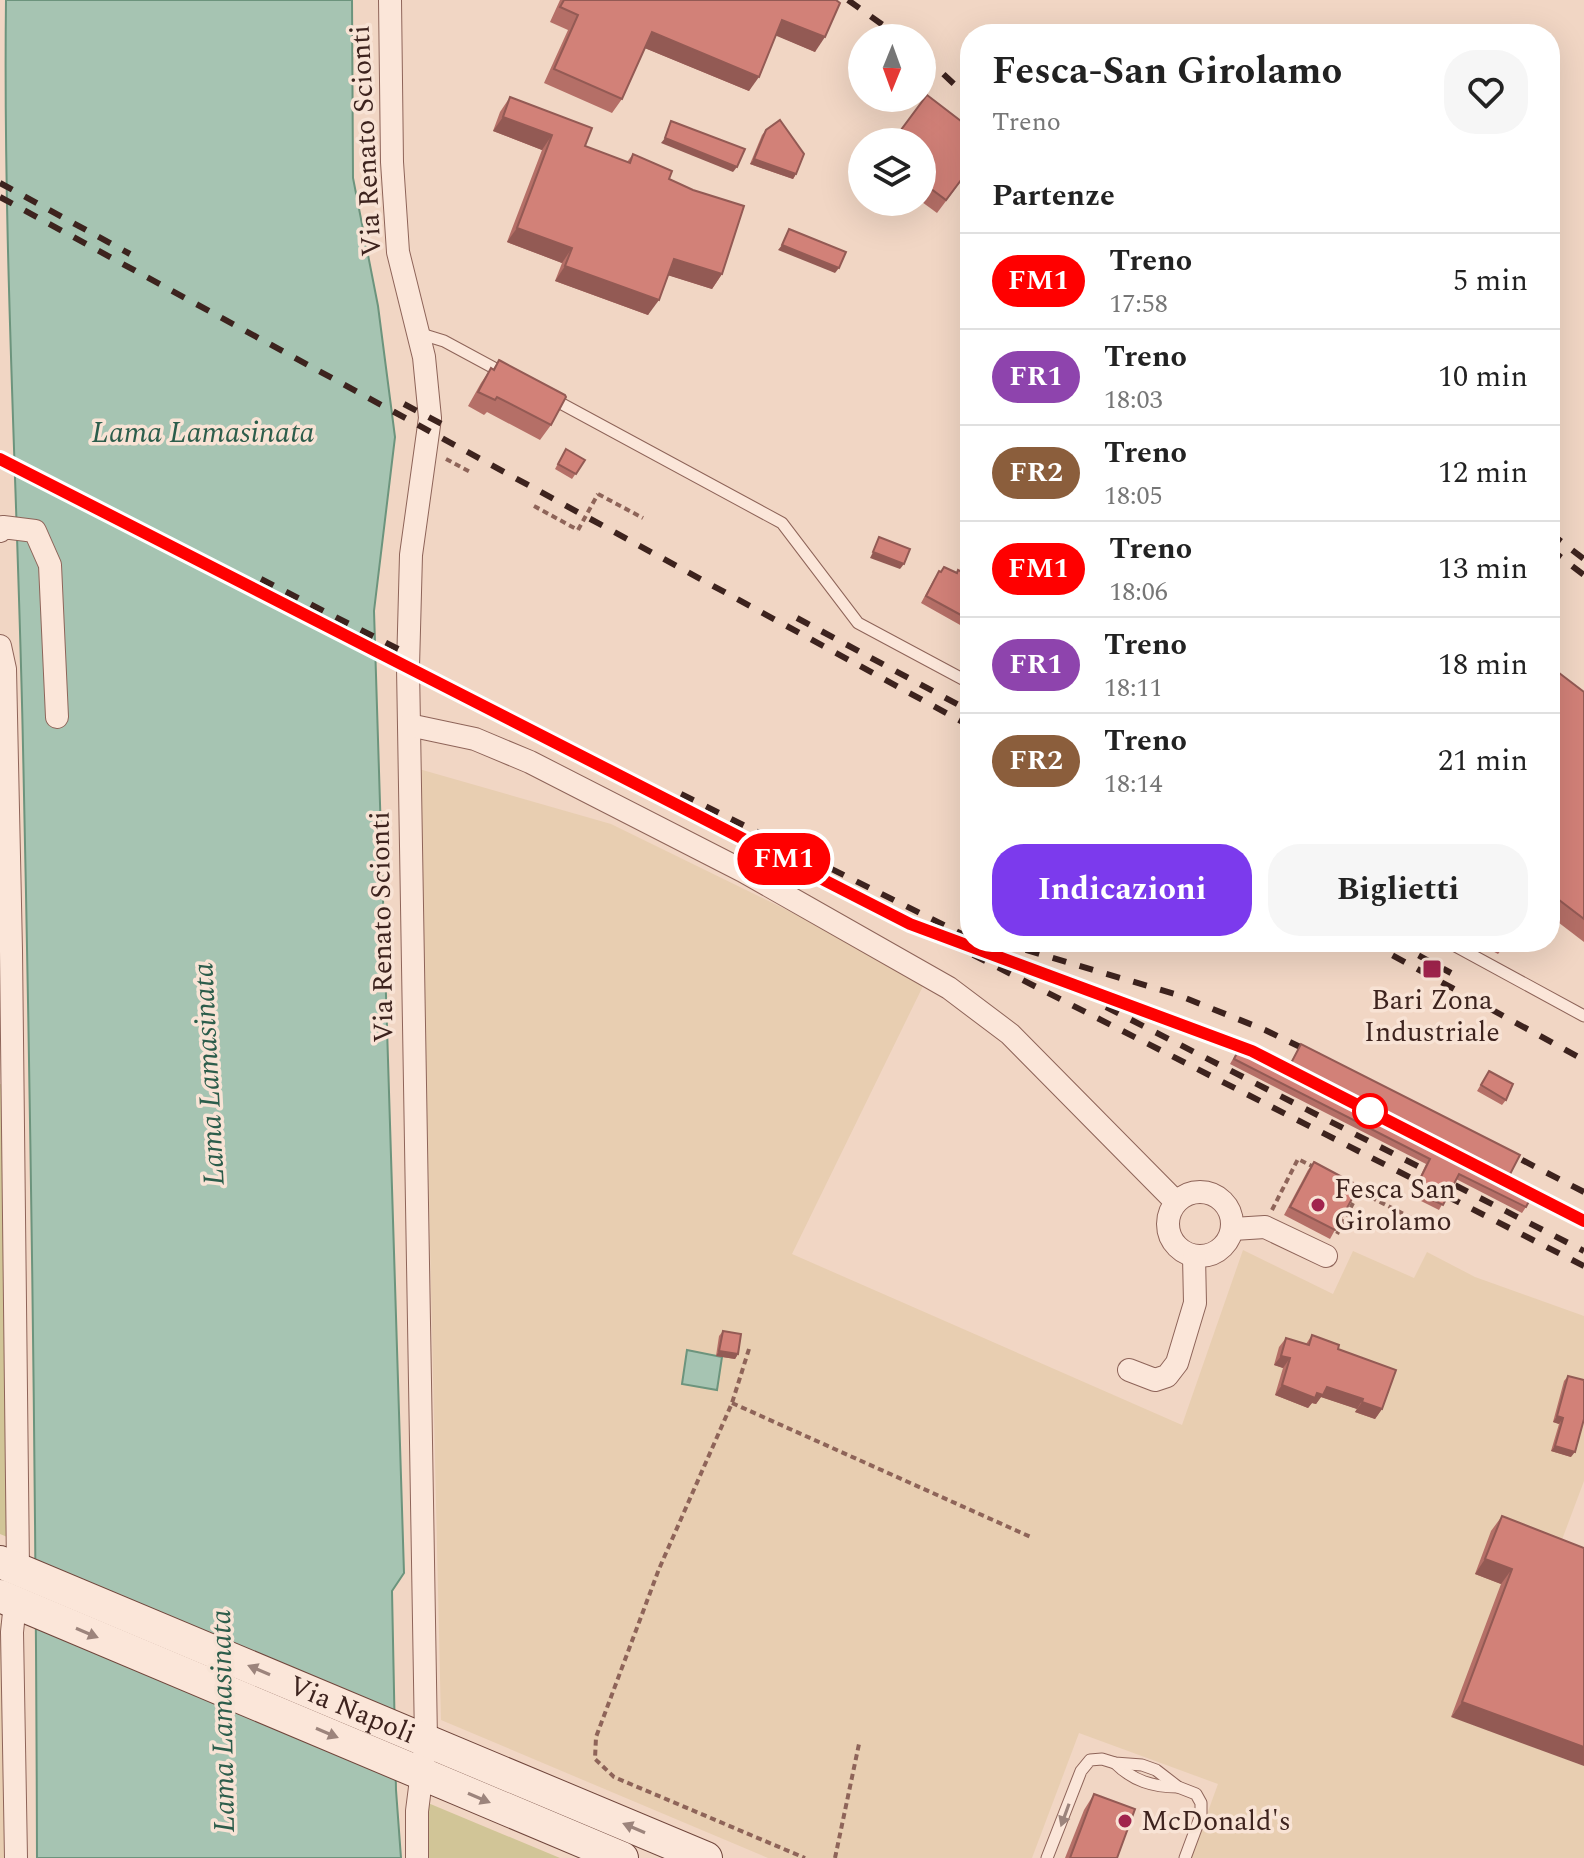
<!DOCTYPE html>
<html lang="it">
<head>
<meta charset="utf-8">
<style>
  :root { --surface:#fff; --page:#f6f6f6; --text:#222; --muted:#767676; --line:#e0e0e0; --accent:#7c3aed }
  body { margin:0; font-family:Spectral,serif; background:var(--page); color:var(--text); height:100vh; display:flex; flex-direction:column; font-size:30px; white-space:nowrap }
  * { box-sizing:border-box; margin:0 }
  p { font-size:26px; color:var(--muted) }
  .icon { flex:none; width:44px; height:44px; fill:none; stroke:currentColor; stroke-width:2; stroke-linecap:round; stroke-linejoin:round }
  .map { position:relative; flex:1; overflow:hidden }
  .side { position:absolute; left:960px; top:24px; width:600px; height:928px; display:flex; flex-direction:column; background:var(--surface); border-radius:32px; box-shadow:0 8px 32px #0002 }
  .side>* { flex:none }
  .badge { padding:0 16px; border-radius:26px; font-size:28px; line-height:52px }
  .needle { width:52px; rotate:181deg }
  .buttons { position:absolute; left:848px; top:24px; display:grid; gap:16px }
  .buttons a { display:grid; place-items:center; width:88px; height:88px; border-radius:50%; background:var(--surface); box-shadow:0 8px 32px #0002; font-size:40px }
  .map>.badge { position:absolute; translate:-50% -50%; box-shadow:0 0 0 4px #fff }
  h2 { padding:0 32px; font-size:30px; line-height:72px }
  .round { display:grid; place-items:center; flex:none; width:84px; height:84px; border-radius:32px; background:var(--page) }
  .headline { display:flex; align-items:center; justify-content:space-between; height:136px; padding:0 32px }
  h1 { font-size:38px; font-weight:700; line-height:60px }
  .action { display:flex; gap:16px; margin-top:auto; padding:16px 32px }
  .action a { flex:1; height:92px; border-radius:32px; background:var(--accent); color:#fff; font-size:32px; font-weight:700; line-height:92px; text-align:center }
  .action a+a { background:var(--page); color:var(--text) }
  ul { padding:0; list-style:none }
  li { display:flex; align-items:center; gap:24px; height:96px; padding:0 32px; border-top:2px solid var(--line) }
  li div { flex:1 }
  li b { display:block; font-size:30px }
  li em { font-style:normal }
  li .badge { min-width:88px; font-weight:700; text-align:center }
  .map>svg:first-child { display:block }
</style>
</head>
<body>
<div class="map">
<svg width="1584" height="1858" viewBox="0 0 1584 1858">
  <rect width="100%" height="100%" fill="#f1d6c4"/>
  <g fill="#e8ceb1">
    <path d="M419,769l192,55 223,109 91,49 -133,272 390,171 61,-175 90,44 20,-43 61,27 13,-26 48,25 109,39v165l-24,64 -39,-13 -69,184 132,50v92h-393l27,-74 -139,-51 -47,125h-264l-327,-138z"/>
    <path d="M0,1623l2,1 4,234h-6z"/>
  </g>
  <g fill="#d1c597">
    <path d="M0,1084l3,1 9,454 -12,-5z"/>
    <path d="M428,1803l132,55h-136z"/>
  </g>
  <g fill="#a6c4b2" stroke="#6c947d" stroke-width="2">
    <path d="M6,0h346l1,178 25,128 17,131 -21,174 30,962 -12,18 4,199 5,68h-364c-1,-370 -6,-741 -14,-1111 -5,-249 -20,-498 -17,-747z"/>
    <path d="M687,1350l35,7 -5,33 -35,-6z"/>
  </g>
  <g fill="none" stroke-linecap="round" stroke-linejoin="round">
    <g stroke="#8e6459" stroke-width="13">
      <g id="lane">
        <path d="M418,333l26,8 63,34"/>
        <path d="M551,398l231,125 76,100 112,60"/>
        <path d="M1448,942l136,74"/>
        <path d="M1115,1763c18,18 38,24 63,24"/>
        <path d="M1047,1858l34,-87 9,-11 12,-1 13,4 27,2 14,5 22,17 18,7 5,9v12l-16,43"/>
      </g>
    </g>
    <g stroke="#8e6459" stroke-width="24">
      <g id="street">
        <path d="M390,0l2,162 6,90 26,105 6,61 -19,137 -3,112 18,1073 -9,71v47"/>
        <path d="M0,531l3,-4 32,4 15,34 7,152"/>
        <path d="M0,646l5,23 6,282 7,618"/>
        <path d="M409,725l66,14 55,23 213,109 206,117 61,46 166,168"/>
        <circle cx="1200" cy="1224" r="32"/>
        <path d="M1233,1229l32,-2 61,29"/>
        <path d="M1129,1370l26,10 12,-4 10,-13 18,-60 -1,-47"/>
        <path d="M15,1603l-3,29 4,226"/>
      </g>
    </g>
    <g stroke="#70463c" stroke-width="34">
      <g id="secondary">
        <path id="s1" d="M0,1562l706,296"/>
        <path d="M0,1596l622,262"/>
      </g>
    </g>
    <g stroke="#8e6459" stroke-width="4" stroke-dasharray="6 4" stroke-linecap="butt">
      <path d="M446,459l26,14"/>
      <path d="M598,494l45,24"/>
      <path d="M534,506l44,24"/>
      <path d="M1353,1188l66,34"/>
      <path d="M1272,1210l26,-51 16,8"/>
      <path d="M1337,1234l16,-31"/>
      <path d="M749,1349l-17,54 -73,166 -63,168 -1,22 19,18 191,81"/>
      <path d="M732,1403l301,135"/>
      <path d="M835,1858l24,-114"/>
    </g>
    <use href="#lane" stroke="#fbe6d9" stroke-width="11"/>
    <use href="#street" stroke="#fbe6d9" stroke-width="22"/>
    <use href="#secondary" stroke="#fbe6d9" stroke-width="32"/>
    <g stroke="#3d231e" stroke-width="6" stroke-dasharray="14 14" stroke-linecap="butt">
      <path d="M848,0l53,38"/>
      <path d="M923,55l47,44"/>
      <path d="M0,183l130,71"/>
      <path d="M0,197l970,529"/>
      <path d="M404,404l49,26"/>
      <path d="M0,459l1584,807"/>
      <path d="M1550,533l34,26"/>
      <path d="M1550,549l34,26"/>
      <path d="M261,579l149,76"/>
      <path d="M797,618l173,93"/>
      <path d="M681,794l289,144"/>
      <path d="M999,942l179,53 87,35 54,26"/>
      <path d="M1368,942l216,118"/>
      <path d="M1394,942l57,31"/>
      <path d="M989,954l270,101"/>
      <path d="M1106,1007l478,244"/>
      <path d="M1497,1147l87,45"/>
      <path d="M1512,1184l72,37"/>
    </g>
    <path stroke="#8e6459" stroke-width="4" stroke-dasharray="6 4" stroke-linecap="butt" d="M578,530l20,-36"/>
  </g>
  <g fill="#b56f67">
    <path d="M560,0h276l-21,52 -39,-17 -27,56 -104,-43 -23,51 -10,14 -68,-30 24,-53 -18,-8z"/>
    <path d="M510,97l75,49 42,16 6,-8 36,25 53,95 -10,15 -44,-14 -20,40 -93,-34 7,-18 -55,-21 35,-92 -49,-19 7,-19z"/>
    <path d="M766,130l30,44 -3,5 -43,-15 12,-29z"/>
    <path d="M922,142l48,27 -33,44 -15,-11z"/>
    <path d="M499,360l52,65 -11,15 -53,-28 -3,3 -16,-9 13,-23 10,-15 2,1z"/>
    <path d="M566,449l19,11 -13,19 -17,-10z"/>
    <path d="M944,567l12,6 14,3v67l-6,-4 5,-9 -48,-27 13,-24z"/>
    <path d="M1550,666l34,26v250l-34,-26z"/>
    <path d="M1476,942h31l-9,12z"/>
    <path d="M1242,1043l46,24 13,-23 207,134 18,29 -4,6 -66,-34 -17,31 -28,-14 15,-32 -196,-100z"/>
    <path d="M1489,1071l17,29 -4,5 -25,-14z"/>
    <path d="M1314,1162l21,68 -5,9 -46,-24 24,-45z"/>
    <path d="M723,1331l15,23 -3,5 -19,-3 3,-20z"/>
    <path d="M1312,1335l26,14 44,60 -7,10 -20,-7 2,-3 -36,-12 -5,7 -4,-1 -4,5 -33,-13 8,-27 -9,-3 5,-18 7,-9 20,6z"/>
    <path d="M1568,1376l3,81 -20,-6 8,-27 -6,-2 11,-41z"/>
    <path d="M1502,1516l82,32 -133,169 50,-133 -26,-10 16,-43z"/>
    <path d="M1094,1794l23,64h-52l19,-48z"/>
  </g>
  <g fill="#935a54">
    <path d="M782,20l43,17 -10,15 -43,-18z"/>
    <path d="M652,32l107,45 -10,14 -107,-44z"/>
    <path d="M503,117l49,18 -10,15 -49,-19z"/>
    <path d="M665,138l72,29 -4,5 -72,-29z"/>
    <path d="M754,159l42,15 -3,5 -43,-15z"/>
    <path d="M517,228l55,20 -10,15 -55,-21z"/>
    <path d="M782,245l57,23 -4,5 -57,-23z"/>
    <path d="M674,259l48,15 -10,15 -48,-15z"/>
    <path d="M565,266l94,34 -11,15 -93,-34z"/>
    <path d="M873,552l31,12 -4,5 -30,-11z"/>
    <path d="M719,1351l19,3 -3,5 -19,-3z"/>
    <path d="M1281,1356l9,2 -7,10 -9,-3z"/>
    <path d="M1282,1385l35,8 10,-6 36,12 -6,10 -36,-12 -5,7 -4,-1 -4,5 -33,-13z"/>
    <path d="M1362,1402l20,7 -7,10 -20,-7z"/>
    <path d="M1557,1416l6,2 -4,6 -6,-2z"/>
    <path d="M1555,1446l20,6 -4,5 -20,-6z"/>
    <path d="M1485,1559l27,10 -11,15 -26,-10z"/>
    <path d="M1462,1702l122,45v19l-133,-49z"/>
  </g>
  <g fill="#d28178" stroke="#935a54" stroke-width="2">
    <path d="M564,0h272l4,3 -15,34 -43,-17 -23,57 -107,-45 -30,67 -68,-30 24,-54 -18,-8z"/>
    <path d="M1039,28l10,6h-13z"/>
    <path d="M927,95l43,33v40l-24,32 -24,-18v-40h-30z"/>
    <path d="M510,97l82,31 -7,18 45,17 3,-9 39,17 -3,8 24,11 51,16 -22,68 -48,-15 -15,41 -94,-34 7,-18 -55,-20 35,-93 -49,-18z"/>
    <path d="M780,120l24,34 -8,20 -42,-15 12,-29z"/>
    <path d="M671,121l74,28 -8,18 -72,-29z"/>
    <path d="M789,229l57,23 -7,16 -57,-23z"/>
    <path d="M499,360l66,35 1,2 -15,28 -54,-28 -2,3 -17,-8 13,-24 3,2z"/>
    <path d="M566,449l19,11 -9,14 -18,-10z"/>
    <path d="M879,537l31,12 -6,15 -31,-12z"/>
    <path d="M944,567l13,6 1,-3 12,6v44l-44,-24 13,-25 2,1z"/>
    <path d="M1550,666l34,26v227l-34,-26z"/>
    <path d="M1489,942h18l-5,7z"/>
    <path d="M1242,1043l47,24 12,-23 219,111 -12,23 26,14 -8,15 -67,-33 -16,31 -29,-14 16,-32 -196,-100z"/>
    <path d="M1489,1071l24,13 -7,16 -25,-15z"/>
    <path d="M1314,1162l45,24 -24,44 -45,-23z"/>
    <path d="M723,1331l18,3 -3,20 -19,-3z"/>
    <path d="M1312,1335l27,10 -1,4 58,21 -14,39 -20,-7 1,-3 -36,-12 -4,8 -6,-2 -2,5 -33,-13 8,-27 -9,-2 5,-18 23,7z"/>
    <path d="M1568,1376l16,4v39l-9,33 -20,-6 8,-28 -6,-2z"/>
    <path d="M1502,1516l82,32v199l-122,-45 50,-133 -27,-10z"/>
    <path d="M1094,1794l41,15 -18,49h-47z"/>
  </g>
  <defs><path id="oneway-solid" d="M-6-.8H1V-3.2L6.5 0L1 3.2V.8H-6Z" transform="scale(2)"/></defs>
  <g fill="#9c847c">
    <use href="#oneway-solid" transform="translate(87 1633) rotate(23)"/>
    <use href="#oneway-solid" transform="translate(259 1670) rotate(-157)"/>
    <use href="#oneway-solid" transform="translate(327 1733) rotate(23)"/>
    <use href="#oneway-solid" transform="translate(479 1798) rotate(23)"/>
    <use href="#oneway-solid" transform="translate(1065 1815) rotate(110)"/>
    <use href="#oneway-solid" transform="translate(634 1828) rotate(-157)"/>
  </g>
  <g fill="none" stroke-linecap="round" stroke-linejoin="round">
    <g stroke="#fff" stroke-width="18">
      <path id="line" d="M0,459l910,465 342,127 332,170"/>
    </g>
    <use href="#line" stroke="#f00" stroke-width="12"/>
  </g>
  <g fill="#a1244d" stroke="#f8e3d5" stroke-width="3">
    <rect x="1422" y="959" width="20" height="20" rx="4"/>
    <circle cx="1318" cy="1205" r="8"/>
    <circle cx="1125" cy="1821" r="8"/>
  </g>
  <circle fill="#fff" stroke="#f00" stroke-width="4" cx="1370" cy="1111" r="16"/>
  <g text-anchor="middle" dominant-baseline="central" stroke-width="7" stroke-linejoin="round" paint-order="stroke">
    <g font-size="28" fill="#3d231e" stroke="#f8e3d5">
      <text transform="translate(366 141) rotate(-93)">Via Renato Scionti</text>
      <text transform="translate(382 927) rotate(-91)">Via Renato Scionti</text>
      <text stroke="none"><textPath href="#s1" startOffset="382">Via Napoli</textPath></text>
    </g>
    <g font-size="28" fill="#3d231e" stroke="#f8e3d5" text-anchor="start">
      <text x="1432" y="1000" text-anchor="middle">Bari Zona<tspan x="1432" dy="32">Industriale</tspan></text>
      <text x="1334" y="1189">Fesca San<tspan x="1334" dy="32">Girolamo</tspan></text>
      <text x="1141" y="1821">McDonald's</text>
    </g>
    <g font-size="30" font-style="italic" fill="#2c5d4b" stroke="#f8e3d5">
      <text x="203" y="433">Lama Lamasinata</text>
      <text transform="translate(209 1074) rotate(-93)">Lama Lamasinata</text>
      <text transform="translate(223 1721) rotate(-91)">Lama Lamasinata</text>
    </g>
  </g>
</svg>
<div class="buttons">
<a><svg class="needle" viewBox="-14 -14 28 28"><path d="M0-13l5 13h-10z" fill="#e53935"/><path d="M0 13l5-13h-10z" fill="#767676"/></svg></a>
<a><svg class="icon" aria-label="layers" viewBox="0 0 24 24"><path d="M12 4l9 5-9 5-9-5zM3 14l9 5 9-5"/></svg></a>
</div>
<b class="badge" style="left:784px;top:859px;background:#f00;color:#fff">FM1</b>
<section class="side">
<div class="headline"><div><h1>Fesca-San Girolamo</h1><p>Treno</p></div><a class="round"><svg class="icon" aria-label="heart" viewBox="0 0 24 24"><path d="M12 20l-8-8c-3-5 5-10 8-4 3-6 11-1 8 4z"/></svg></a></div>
<h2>Partenze</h2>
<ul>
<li><span class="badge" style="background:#f00;color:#fff">FM1</span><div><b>Treno</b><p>17:58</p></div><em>5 min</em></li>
<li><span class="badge" style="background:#8e44ad;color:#fff">FR1</span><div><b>Treno</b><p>18:03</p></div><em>10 min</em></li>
<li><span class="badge" style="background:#8b5e3c;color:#fff">FR2</span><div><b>Treno</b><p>18:05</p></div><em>12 min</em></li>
<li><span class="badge" style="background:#f00;color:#fff">FM1</span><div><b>Treno</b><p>18:06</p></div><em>13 min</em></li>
<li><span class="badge" style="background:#8e44ad;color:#fff">FR1</span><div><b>Treno</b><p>18:11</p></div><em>18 min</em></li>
<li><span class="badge" style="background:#8b5e3c;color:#fff">FR2</span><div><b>Treno</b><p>18:14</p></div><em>21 min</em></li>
</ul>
<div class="action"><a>Indicazioni</a><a>Biglietti</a></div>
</section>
</div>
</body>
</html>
